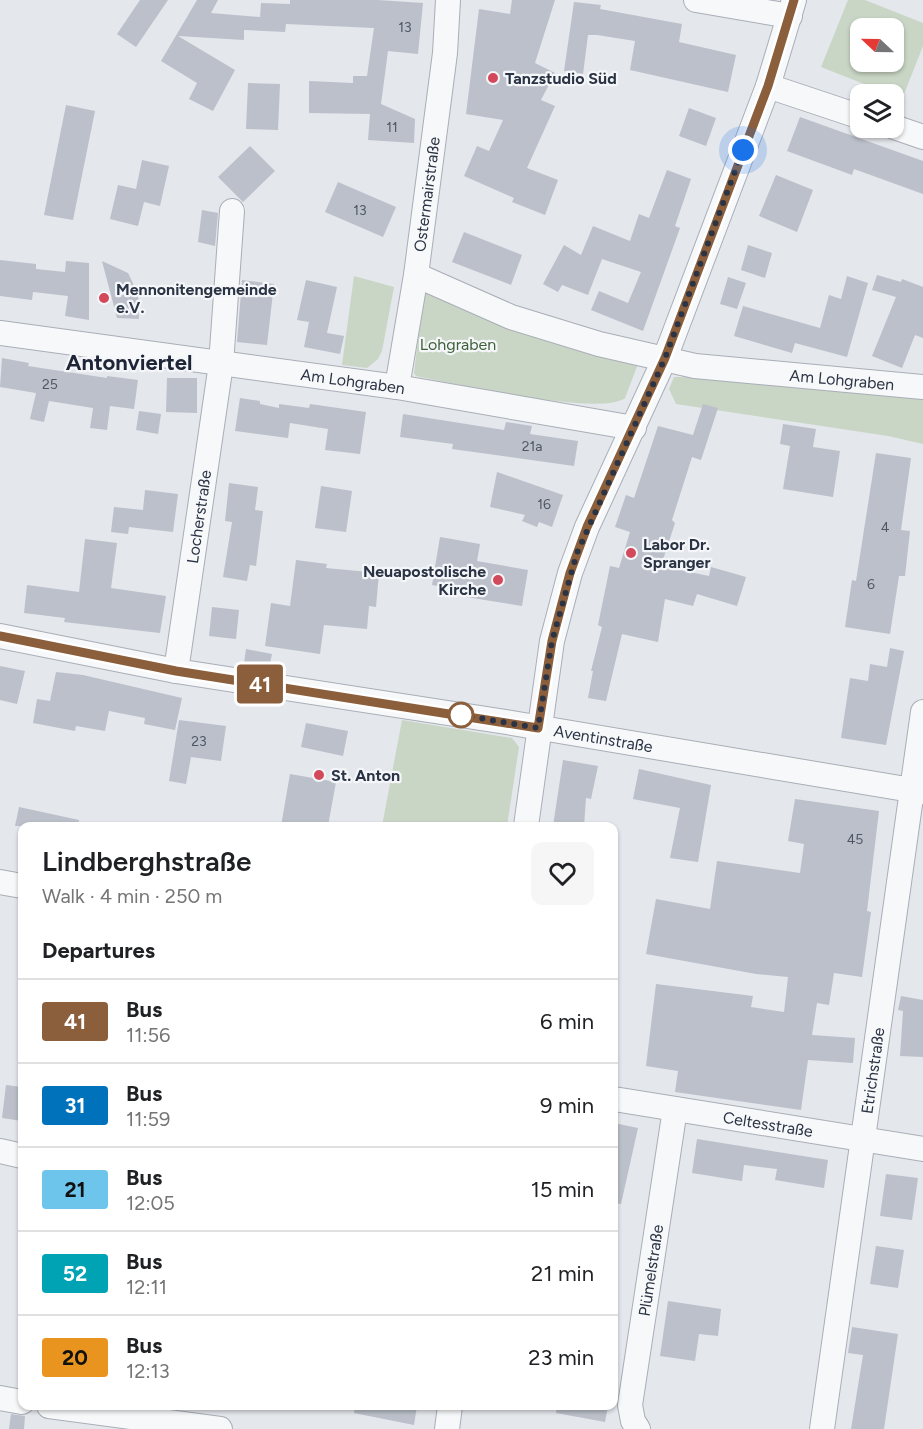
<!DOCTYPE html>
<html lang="en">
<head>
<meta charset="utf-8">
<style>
  :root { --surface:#fff; --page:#f6f6f6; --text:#202124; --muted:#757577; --line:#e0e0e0 }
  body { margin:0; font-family:Figtree,sans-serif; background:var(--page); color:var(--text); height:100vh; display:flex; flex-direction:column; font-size:22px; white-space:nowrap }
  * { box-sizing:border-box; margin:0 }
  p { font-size:20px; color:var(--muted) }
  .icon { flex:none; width:33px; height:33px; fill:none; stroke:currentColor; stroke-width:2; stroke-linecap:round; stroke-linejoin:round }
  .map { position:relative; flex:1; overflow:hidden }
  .side { position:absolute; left:18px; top:822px; width:600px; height:588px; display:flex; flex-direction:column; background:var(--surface); border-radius:12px; box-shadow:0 2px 4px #0004 }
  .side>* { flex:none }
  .badge { padding:0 12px; border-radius:4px; font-size:21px; line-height:39px }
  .needle { width:39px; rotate:292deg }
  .buttons { position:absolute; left:850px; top:18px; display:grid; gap:12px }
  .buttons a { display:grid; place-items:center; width:54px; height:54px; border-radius:12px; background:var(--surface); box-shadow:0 2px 4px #0004; font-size:30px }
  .you { position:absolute; width:30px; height:30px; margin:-15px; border:4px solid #fff; border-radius:50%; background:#1a73e8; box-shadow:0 0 0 9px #1a73e833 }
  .map>.badge { position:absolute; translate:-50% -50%; box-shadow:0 0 0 3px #fff }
  h2 { padding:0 24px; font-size:22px; line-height:54px }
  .round { display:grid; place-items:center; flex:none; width:63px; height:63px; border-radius:12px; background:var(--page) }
  .head { display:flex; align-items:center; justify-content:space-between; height:102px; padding:0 24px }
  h1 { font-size:28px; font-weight:600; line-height:45px }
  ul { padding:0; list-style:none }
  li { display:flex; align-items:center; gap:18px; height:84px; padding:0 24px; border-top:2px solid var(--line) }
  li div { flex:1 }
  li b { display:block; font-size:22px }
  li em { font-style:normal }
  li .badge { min-width:66px; font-weight:700; text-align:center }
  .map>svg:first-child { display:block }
</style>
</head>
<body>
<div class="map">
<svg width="923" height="1429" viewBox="0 0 923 1429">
  <rect width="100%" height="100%" fill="#e4e7ec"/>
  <g fill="#c9d6c5" fill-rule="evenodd">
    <path d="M848,0h17l58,23v23l-21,53 -81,-32zM894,28v34h-33v-34z"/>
    <path d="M354,276l40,11 -12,64 -4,8 -11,9 -25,-3z"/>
    <path d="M424,290l214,74 -13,34c-23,19 -175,-15 -209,-22l-2,-3z"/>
    <path d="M674,377h30l219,22v45l-35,-8 -212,-32 -7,-15z"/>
    <path d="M402,720l110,18 7,9 -12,79h-125z"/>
  </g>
  <g fill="#bbc0ca">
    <path d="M140,0h28l-32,47 -19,-13z"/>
    <path d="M197,0h21l-7,13 49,4 1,-14 29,1v-4h88l45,3 -5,51 -30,-3 -7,53 34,15 -1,24 -46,-3 2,-26 -61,-1v-32l44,2v-7h14l7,-48 -88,-4 -1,8 -41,-2v10l-66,-4 57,34 -22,41 -24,-12 8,-16 -36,-22z"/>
    <path d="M512,0h43l-20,63 20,10 -14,27 14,6 -28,62 31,12 -13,35 -33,-13 2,-4 -50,-22 13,-30 12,5 14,-31 -37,-6 13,-105 31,5z"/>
    <path d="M574,2l27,3 -1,4 82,15 -3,18 57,13 -8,37 -98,-22 5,-29 -38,-6h-9l-5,39 -19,-3z"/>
    <path d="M248,83l32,1 -2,46 -32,-1z"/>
    <path d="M66,105l29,6 -22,109 -29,-5z"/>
    <path d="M689,108l27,10 -10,28 -27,-10z"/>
    <path d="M800,117l123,44v33l-69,-25 -2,6 -65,-24z"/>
    <path d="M250,146l25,25 -32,31 -25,-25z"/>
    <path d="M142,160l27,6 -9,40 -16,-4 -6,24 -28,-7 8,-34 18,4z"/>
    <path d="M667,170l24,9 -16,47 5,2 -37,103 -52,-21 8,-19 29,12 13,-31 -39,-13 -14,36 -26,-10 -4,7 -15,-8 21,-39 17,10 12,-29 37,15 9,-27 10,4z"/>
    <path d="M776,175l37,15 -16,42 -38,-16z"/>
    <path d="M338,182l58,25 -13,30 -58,-25z"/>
    <path d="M202,210l16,3 -3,33 -17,-4z"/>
    <path d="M464,232l58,23 -11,30 -59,-23z"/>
    <path d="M748,245l24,8 -7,25 -24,-8z"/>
    <path d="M0,260l36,4v5l29,3 1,-11 23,2v57l-24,-4 3,-20 -35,-4 -1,8 -32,-4z"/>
    <path d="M102,261l26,12 10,21 1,25 -22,-1z"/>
    <path d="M877,275l24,7 1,-3 21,8v51l-8,-3 -13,33 -30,-12 24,-59 -24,-7z"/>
    <path d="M847,276l21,7 -21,74 -52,-14 -3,10 -58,-17 9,-30 77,22 9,-33 12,4z"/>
    <path d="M728,277l18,6 -9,26 -17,-5z"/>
    <path d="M242,280l32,4 -7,61 -30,-3z"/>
    <path d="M306,280l31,7 -10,46 17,3 -4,18 -36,-7 5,-25 -12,-2z"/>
    <path d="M2,358l27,5 -1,3 79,12v-2l31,4 -4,29 -24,-3 -3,24 -17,-2 3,-20 -44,-7 -5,21 -14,-3 6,-26 -36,-6z"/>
    <path d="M167,378h30v35l-31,-1z"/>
    <path d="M240,398l20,3v3l19,4v-4l30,4 1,-4 56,8 -6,42 -35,-4 3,-21 -38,-6 -2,15 -53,-7z"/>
    <path d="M703,404l15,4 -17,52 -9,-3 -20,63 3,3 -14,43 48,10 2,-9 35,10 -9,29 -40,-12 -4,12 -28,-7 -7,43 -36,-8 -16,67 -18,-3 5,-27h-2l11,-44 -4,-2 12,-59 9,2 11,-36 -15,-5 11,-32 8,3 24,-72 35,9z"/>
    <path d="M139,411l22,3 -3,20 -22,-4z"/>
    <path d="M403,414l101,16 2,-8 26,4 -2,8 48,7 -4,25 -122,-17 1,-5 -53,-7z"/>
    <path d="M783,424l33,5 -3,18 27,4 -7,46 -50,-8 7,-43 -10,-2z"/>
    <path d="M876,453l35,5 -10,72 9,1 -5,45h-6l-9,58 -45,-7 7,-47 4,1z"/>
    <path d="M497,472l66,23 -11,32 -13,-5 -2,5 -15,-6 3,-6 -35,-8z"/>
    <path d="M229,483l29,4 -3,23 8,1 -7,55 -6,-1 -3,16 -24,-4 9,-55 -7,-1z"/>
    <path d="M321,486l31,5 -6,41 -31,-4z"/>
    <path d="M145,490l33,4 -5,38 -44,-5 -1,7 -17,-2 3,-25 29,3z"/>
    <path d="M440,537l40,7 -3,17 51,9 -6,36 -56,-9 1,-6 -35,-6z"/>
    <path d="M85,539l32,4 -6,45 55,8 -6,37 -96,-11 1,-4 -41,-5 3,-28 52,7z"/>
    <path d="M296,560l31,4 -1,4 53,5 -3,34 -7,-1 -2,23 -43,-4 -4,29 -55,-8 6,-43 19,3z"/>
    <path d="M212,607l27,3 -3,29 -27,-3z"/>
    <path d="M890,648l14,3 -18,94 -45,-7 9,-60 18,3 2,-17 17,3z"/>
    <path d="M246,649l26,5 -3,14 -25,-5z"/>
    <path d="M0,666l25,5 -8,33 -17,-4z"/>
    <path d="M56,672l27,3 99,23 -7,32 -31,-6 1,-6 -36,-7 -4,20 -29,-5 -1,5 -42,-8 4,-24 13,2z"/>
    <path d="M179,720l47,6 -5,35 -30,-4 -5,27 -17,-3z"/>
    <path d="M306,723l42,8 -5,25 -42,-9z"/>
    <path d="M563,760l35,6 -7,33 -5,-1 -2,28h-31z"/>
    <path d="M639,769l72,16 -13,77 -28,-4 10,-50 -47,-9z"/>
    <path d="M290,774l46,8 -8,44h-47z"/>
    <path d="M795,799l84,12 -12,100 4,1 -9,65 -28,-4 -5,32 -12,-2 -5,32 43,3 -2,25 -45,-3 -7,50 -126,-18 3,-21 -32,-5 10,-82 97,12 -2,11 33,5 4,-35 -32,-3 -110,-20 10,-55 54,10 7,-48 83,12 4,-29 -16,-3z"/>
    <path d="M19,807l60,13 -1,6h-63z"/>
    <path d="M901,996l22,4v57l-23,-1 3,-45 -5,-1z"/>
    <path d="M6,1085l16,2v34l-20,-3z"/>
    <path d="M614,1123l24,5 -17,76 -7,-1z"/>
    <path d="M697,1139l131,21 -4,28 -49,-8 2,-11 -33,-4 -2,16 -50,-8z"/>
    <path d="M886,1174l32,4 -6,42 -32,-4z"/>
    <path d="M876,1246l28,4 -6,38 -28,-4z"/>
    <path d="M668,1301l53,8 -3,27 -19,-2 -4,27 -35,-5z"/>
    <path d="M852,1327l46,7 -14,95h-33l12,-74 -15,-2z"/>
    <path d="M355,1406h62l-3,19 -60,-12z"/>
    <path d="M557,1406h51l-3,16 -49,-9z"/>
    <path d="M11,1414l14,2 -1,13h-15z"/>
  </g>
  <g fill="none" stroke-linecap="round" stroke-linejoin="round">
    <g stroke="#a9aeb7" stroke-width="26">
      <g id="minor">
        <path d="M696,0l94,16"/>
        <path d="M768,86l93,31"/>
        <path d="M894,127l29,10"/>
        <path id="s1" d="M416,275l95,42 88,27 96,22 228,21"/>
        <path id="s2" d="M0,333l397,54 237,41"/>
        <path id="s3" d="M397,387l19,-112 29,-222 3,-53"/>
        <path id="s4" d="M0,636l176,35 330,51 417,70"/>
        <path id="s5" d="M176,671l45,-307 11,-153"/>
        <path d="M526,826l26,-185 18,-68 17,-46 78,-169 103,-272 26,-86"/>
        <path d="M0,882l22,4"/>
        <path id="s6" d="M614,1099l309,50"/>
        <path d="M0,1151l22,5"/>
        <path d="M0,1398l22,4"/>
        <path d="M49,1406l171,23"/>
        <path d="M447,1429l3,-23"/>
        <path id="s7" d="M638,1429l-5,-8 -3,-16 45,-296"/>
        <path id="s8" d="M822,1429l101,-717"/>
      </g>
    </g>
    <use href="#minor" stroke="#f7f8fa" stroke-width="24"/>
  </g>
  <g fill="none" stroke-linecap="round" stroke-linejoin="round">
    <g stroke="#fff" stroke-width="14">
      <path id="line" d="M0,636l176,35 362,57 14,-87 18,-68 17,-46 78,-169 103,-272 26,-86"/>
    </g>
    <use href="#line" stroke="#8b5e3c" stroke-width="9"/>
    <path stroke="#2b3445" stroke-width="6" stroke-dasharray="0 10.8" d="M461,715l77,13 14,-87 25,-88 88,-195 78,-208"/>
  </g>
  <g fill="#d1495b" stroke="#f4f6f9" stroke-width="2">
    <circle cx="493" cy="78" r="6"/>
    <circle cx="104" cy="298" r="6"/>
    <circle cx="631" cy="553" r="6"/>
    <circle cx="498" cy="580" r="6"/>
    <circle cx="319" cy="775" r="6"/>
  </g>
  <circle fill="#fff" stroke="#8b5e3c" stroke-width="3" cx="461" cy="715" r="12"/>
  <g text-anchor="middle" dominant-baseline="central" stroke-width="4.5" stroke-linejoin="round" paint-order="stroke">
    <g font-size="14" fill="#4f5766">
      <text x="405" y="27">13</text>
      <text x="392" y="127">11</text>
      <text x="360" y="210">13</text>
      <text x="50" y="384">25</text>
      <text x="532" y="446">21a</text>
      <text x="544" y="504">16</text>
      <text x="885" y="527">4</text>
      <text x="871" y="584">6</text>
      <text x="199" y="741">23</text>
      <text x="855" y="839">45</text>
    </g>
    <g font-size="16" font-weight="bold" fill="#2b3445" stroke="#f4f6f9" text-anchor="start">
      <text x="505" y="78">Tanzstudio Süd</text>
      <text x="116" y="289">Mennonitengemeinde<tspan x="116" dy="18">e.V.</tspan></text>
      <text x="643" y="544">Labor Dr.<tspan x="643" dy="18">Spranger</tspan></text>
      <text x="486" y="571" text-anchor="end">Neuapostolische<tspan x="486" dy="18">Kirche</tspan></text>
      <text x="331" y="775">St. Anton</text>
    </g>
    <g font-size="16" fill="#2b3445" stroke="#f4f6f9">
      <text stroke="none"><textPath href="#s3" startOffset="195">Ostermairstraße</textPath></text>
      <text stroke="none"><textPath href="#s1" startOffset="442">Am Lohgraben</textPath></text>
      <text stroke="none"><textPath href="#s2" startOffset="356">Am Lohgraben</textPath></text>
      <text stroke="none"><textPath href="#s5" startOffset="156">Locherstraße</textPath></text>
      <text stroke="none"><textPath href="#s4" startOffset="612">Aventinstraße</textPath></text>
      <text stroke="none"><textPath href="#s8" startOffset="362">Etrichstraße</textPath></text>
      <text stroke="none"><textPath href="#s6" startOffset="156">Celtesstraße</textPath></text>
      <text stroke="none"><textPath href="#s7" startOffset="162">Plümelstraße</textPath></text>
    </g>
    <g font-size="16" fill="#3f6138" stroke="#f4f6f9">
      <text x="458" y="344">Lohgraben</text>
    </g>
    <g font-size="22" font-weight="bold" fill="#1d2536" stroke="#f4f6f9">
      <text x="129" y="362">Antonviertel</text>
    </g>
  </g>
</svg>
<div class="buttons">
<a><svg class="needle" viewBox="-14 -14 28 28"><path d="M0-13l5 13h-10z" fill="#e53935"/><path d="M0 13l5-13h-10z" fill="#757577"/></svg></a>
<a><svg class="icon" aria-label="layers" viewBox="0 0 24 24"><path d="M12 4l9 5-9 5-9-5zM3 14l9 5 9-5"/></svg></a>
</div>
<div class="you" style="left:743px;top:150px"></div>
<b class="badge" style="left:260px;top:684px;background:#8b5e3c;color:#fff">41</b>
<section class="side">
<div class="head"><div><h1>Lindberghstraße</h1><p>Walk · 4 min · 250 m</p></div><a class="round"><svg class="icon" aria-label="heart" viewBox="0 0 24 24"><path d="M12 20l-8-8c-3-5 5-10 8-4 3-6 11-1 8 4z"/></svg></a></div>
<h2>Departures</h2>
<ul>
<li><span class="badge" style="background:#8b5e3c;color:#fff">41</span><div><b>Bus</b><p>11:56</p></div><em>6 min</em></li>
<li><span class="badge" style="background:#0072bc;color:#fff">31</span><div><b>Bus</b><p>11:59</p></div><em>9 min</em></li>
<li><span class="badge" style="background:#6ec5eb;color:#111">21</span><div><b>Bus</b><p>12:05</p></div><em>15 min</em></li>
<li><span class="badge" style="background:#00a3b4;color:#fff">52</span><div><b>Bus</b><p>12:11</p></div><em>21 min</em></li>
<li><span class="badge" style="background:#ea9420;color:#111">20</span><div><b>Bus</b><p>12:13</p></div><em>23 min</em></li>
</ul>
</section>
</div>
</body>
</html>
